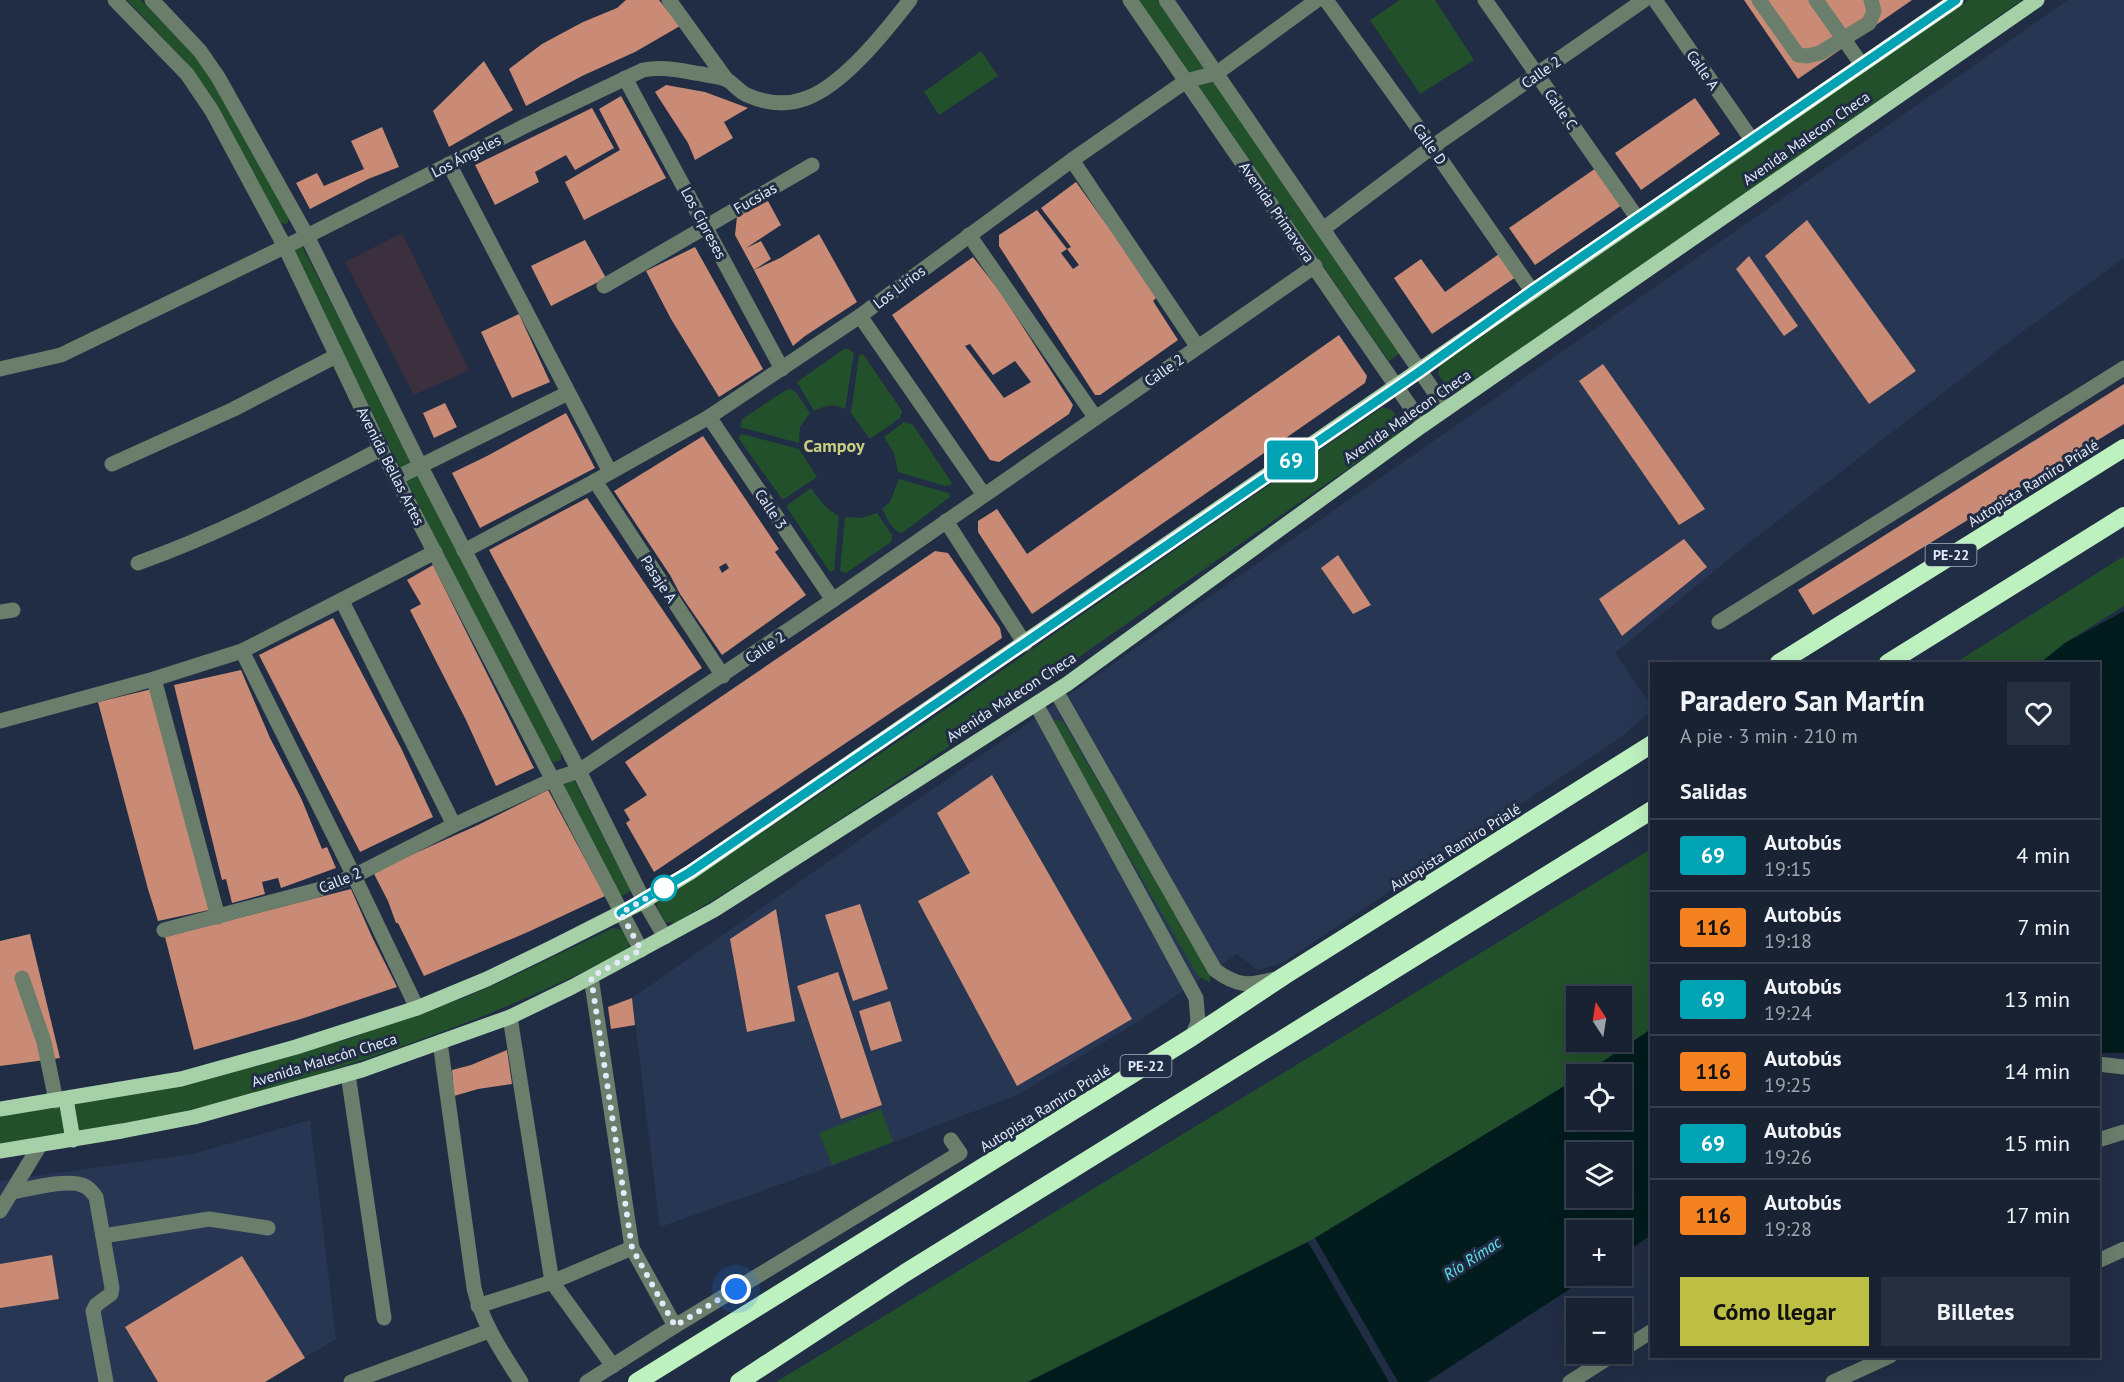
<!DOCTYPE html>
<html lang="es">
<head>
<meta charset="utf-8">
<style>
  :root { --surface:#192233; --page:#262f3f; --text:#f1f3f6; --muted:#9fa4ac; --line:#373f4e; --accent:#bcbf44 }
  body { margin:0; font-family:"PT Sans",sans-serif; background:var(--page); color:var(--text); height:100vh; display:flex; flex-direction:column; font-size:22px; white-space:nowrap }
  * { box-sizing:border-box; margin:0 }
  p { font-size:20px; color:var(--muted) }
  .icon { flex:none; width:33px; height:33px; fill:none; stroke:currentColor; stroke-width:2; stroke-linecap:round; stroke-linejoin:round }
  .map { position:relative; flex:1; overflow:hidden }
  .side { position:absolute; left:1650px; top:662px; width:450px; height:696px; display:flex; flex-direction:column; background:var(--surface); border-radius:0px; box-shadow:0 6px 24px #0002,0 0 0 2px var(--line) }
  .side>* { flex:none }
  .badge { padding:0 12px; border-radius:4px; font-size:21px; line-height:39px }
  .needle { width:39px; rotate:348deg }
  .tools { position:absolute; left:1566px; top:986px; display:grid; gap:12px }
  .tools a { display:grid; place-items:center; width:66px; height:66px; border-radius:0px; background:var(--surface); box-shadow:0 6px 24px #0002,0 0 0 2px var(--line); font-size:30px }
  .you { position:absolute; width:30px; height:30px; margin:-15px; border:4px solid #fff; border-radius:50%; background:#1a73e8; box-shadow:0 0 0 9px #1a73e833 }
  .map>.badge { position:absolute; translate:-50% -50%; box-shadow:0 0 0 3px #fff }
  h2 { padding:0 30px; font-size:22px; line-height:54px }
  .round { display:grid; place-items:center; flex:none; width:63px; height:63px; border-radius:0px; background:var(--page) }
  .headline { display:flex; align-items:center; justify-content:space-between; height:102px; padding:0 30px }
  h1 { font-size:28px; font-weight:700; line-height:45px }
  .action { display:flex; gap:12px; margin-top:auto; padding:12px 30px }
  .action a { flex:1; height:69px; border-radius:0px; background:var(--accent); color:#111; font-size:24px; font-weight:700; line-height:69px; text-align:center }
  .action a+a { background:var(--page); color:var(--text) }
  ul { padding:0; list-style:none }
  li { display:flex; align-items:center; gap:18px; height:72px; padding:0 30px; border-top:2px solid var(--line) }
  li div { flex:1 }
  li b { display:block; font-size:22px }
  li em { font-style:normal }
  li .badge { min-width:66px; font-weight:700; text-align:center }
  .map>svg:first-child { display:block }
</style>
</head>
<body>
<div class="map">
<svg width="2124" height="1382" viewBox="0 0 2124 1382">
  <rect width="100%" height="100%" fill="#212d44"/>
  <path fill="#3c2f3e" d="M402,233l67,137 -55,25 -69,-133z"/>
  <g fill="#273652">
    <path d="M2068,0h56v258l-114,83 -274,212 -121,100 36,52v6l-30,26 -339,226 -24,7 -21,-16 -100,68 -118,72 -201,77 -158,56 -28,-229z"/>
    <path d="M310,1120l26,219 -71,43h-265v-201l193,-27z"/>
  </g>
  <g fill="#22502b" fill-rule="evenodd">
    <path d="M127,0h14l53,55 37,53 58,110 -2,6 -11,-2 -73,-137 -18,-24z"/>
    <path d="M1138,0h19l243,353 -11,8z"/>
    <path d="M1400,0h35l39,60 -54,34 -50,-74z"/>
    <path d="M1968,0h54l-559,390 -13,1 -12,-17 2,-9z"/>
    <path d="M981,51l17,25 -59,39 -15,-23z"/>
    <path d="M302,246l259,507v7l-7,2 -4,-3 -110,-212 -151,-300z"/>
    <path d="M844,349h4l6,4 -9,56c-10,-6 -20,-4 -31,2l-17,-29z"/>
    <path d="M863,354l39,57 -2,7 -30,21 -19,-26 8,-58z"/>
    <path d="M790,389l5,2 15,22 -10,14 -1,16 -59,-16 2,-8 44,-29z"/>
    <path d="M1383,407l9,3 9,11 -2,13c-241,164 -474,339 -724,489l-9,-1 -9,-14 1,-8c247,-157 483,-329 725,-493z"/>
    <path d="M904,422l9,3 39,58 -1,2 -6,1 -47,-14 -4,-19 -10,-16z"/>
    <path d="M742,434l57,15 18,28 -31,21 -4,1 -43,-60v-2z"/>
    <path d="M899,479l49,14 2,4 -48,36c-10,-2 -15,-15 -20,-24l8,-7z"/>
    <path d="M811,488c8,12 15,21 28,28l-5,54 -4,2 -44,-66z"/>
    <path d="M877,513l15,22 -1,7 -45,31 -6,-2 5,-54 16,1z"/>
    <path d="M2124,556v50l-59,37 -25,20h-85z"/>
    <path d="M1055,719l8,3 147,251v10l-12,-7 -144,-249z"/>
    <path d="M571,780l4,2 56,109 -11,6 -56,-111 2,-4z"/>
    <path d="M1651,849v180c-16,12 -56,45 -75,45v5l-261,159 -288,144h-251zM1576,996h46v45h-46z"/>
    <path d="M613,928l10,2 6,11 -1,8c-96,51 -196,89 -299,122 -60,18 -119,36 -181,48 -48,11 -99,17 -148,25v-28l183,-30 165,-47 118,-42 45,-20z"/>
    <path d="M881,1109l12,33 -61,23 -13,-32z"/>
  </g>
  <g fill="#021c1e" fill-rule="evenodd">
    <path d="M2124,611v442h-26v-390h-58l25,-20z"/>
    <path d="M1651,1029v206l-29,20v-25h-46v45h15l-164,107h-29l-83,-144 261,-159v40h46v-45h-38zM1576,1152h46v45h-46z"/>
    <path d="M1308,1242l81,140h-361z"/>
  </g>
  <g fill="#c98b75" fill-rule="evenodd">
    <path d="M626,0h33l21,26 -45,26 -53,24 -56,30 -17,-37 33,-25 41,-22 34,-14z"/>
    <path d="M1744,0h168l-114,79z"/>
    <path d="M484,61l29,49 -64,37 -16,-36z"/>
    <path d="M666,85l39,7 43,16 -24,14 9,16 -38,22 -7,-17 -33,-51z"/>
    <path d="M621,96l45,82 -82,42 -19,-38 55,-32 -21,-41z"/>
    <path d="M1695,98l25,36 -79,56 -26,-37z"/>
    <path d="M592,108l22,40 -39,22 -9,-15 -31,17 4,10 -44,23 -20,-40z"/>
    <path d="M382,127l17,40 -31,12 -58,30 -14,-26 21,-10 7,13 40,-17 -13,-28z"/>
    <path d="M1596,168l26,37 -87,60 -26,-37z"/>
    <path d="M1076,182l82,114 -5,5 25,39 -78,55h-5l-96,-149v-11l38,-25 30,39 -6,4 12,16 6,-4 -12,-16 4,-2 -30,-39z"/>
    <path d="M768,201l13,24 -35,23 15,-7 10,18 -17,11 -19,-35 2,-18z"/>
    <path d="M1807,220l109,151 -47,33 -104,-148z"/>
    <path d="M819,234l38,68 -52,34 -12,10 -39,-76 26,-12z"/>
    <path d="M585,240l21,38 -55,28 -20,-40z"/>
    <path d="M695,247l68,122 -44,28 -48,-78 -25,-48z"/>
    <path d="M1499,254l17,23 -84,57 -38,-56 27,-19 24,33z"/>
    <path d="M1749,256l49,70 -14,10 -48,-67z"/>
    <path d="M973,257l28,36 72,112 -4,9 -70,48 -9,-2 -98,-145zM970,344l23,31 22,-14 16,21 -27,16 -39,-52z"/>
    <path d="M519,314l31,68 -38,16 -31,-66z"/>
    <path d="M1339,335l28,41 -2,7 -333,231 -54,-82v-11l19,-12 30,45z"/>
    <path d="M1603,364l102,145 -26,16 -100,-144z"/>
    <path d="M2124,384v40l-311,191 -15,-25z"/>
    <path d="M445,403l12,24 -23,11 -11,-25z"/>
    <path d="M566,413l29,55 -115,60 -28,-55 35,-17z"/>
    <path d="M703,436l76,113 -4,3 31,43 -84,60 -42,-61 -10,-19 -56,-84zM726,563l3,5 -7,5 -3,-6z"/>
    <path d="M587,498l115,170 -110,73 -103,-191z"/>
    <path d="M1684,539l23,28 -85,69 -23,-37z"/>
    <path d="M935,551l13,2 52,75 2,10 -348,234 -28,-49 4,-3 -6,-10 23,-15 -22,-33z"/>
    <path d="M1338,555l33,50 -18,9 -32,-46z"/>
    <path d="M433,565l101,203 -38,18 -30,-66 -56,-110 11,-6 -14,-24z"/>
    <path d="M333,618l69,132 31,67 -73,35 -101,-197z"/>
    <path d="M241,670l29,68 31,60 21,51 5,-2 9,21 -55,20 -3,-10 -16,4 3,12 -33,9 -6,-24 -4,1 -48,-195z"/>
    <path d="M152,689l57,221 -51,11 -10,-32 -50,-187z"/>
    <path d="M992,775l140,244 -115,67 -99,-185 52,-28 -33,-60z"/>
    <path d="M548,790l57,106 -77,36 -104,44 -26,-53h-2l-8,-22 -15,-29 105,-47z"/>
    <path d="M351,889l21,48 25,50 -96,32 -107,31 -29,-113z"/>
    <path d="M860,904l28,85 -35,12 -28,-86z"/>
    <path d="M776,909l19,112 -48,11 -17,-93z"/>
    <path d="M30,934l30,124 -60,8v-125z"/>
    <path d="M838,972l44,133 -41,14 -44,-133z"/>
    <path d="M632,998l3,27 -24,4 -3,-22z"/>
    <path d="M890,1001l12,40 -31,10 -12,-40z"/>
    <path d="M507,1050l5,34 -34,5 -24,7 -2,-26 19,-5z"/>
    <path d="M52,1255l7,44 -59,9v-44z"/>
    <path d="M242,1256l63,102 -40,24h-107l-33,-55z"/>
  </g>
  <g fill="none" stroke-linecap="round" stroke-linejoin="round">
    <g stroke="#6a7e6b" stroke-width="15">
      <path d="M115,0l72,74 25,37 73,136 96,202 260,501"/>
      <path d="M152,0l48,51 18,26 89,159 113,229 159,306 65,130 21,36"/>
      <path d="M669,0l57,79"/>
      <path d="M1130,0l293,425"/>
      <path d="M1166,0l280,409"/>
      <path d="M1326,0l106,147 100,144"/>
      <path d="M1485,0l153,219"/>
      <path d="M1655,0l97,140"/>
      <path d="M1759,0l39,55 9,1 13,-3 49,-30 5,-12 -3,-11"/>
      <path d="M1816,0l46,65"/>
      <path d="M625,78l157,291"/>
      <path d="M1072,160l125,186"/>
      <path d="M449,164l161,308"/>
      <path d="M1323,229l109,-82 212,-147"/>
      <path d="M969,235l126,182"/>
      <path d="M604,286l208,-121"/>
      <path d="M860,316l124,179"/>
      <path d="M0,369l61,-14 246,-119 222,-112 114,-54c21,-4 39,1 59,4 7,2 16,2 23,5 8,3 13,12 22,16 18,8 37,11 57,4 38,-12 82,-68 106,-99"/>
      <path d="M709,417l124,183"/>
      <path d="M112,464l122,-55 102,-53"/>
      <path d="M396,478l172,-85"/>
      <path d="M595,481l128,195"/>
      <path d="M946,521l79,123"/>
      <path d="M464,551l131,-70 114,-64 151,-101 212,-156 114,-79 31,-8 100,-73"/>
      <path d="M138,563c85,-30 164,-73 243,-114"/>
      <path d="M342,601l112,224"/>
      <path d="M0,612l13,-2"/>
      <path d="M1719,622l405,-254"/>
      <path d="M242,651l112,225 63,132"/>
      <path d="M154,679l64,238"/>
      <path d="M1056,691l159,279c23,17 34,16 60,9"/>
      <path d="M1036,704l160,294 2,24 -6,15"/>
      <path d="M0,721l154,-42 88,-28 193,-99"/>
      <path d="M164,930l153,-40 37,-14 100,-51 100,-46 25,-8 254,-171 482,-334"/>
      <path d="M591,977l41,271 43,78"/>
      <path d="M22,978l22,64 12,59"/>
      <path d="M510,1017l42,265 61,84"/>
      <path d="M440,1042l34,246c8,35 28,64 47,94"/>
      <path d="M2098,1064l26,3"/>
      <path d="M348,1074l36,244"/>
      <path d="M2098,1140l26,-8"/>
      <path d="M12,1192c19,-3 52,-13 70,-7 7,2 10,7 14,12l16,91 -1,6 -15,11 -3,6 13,71"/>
      <path d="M0,1211l40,-66"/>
      <path d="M103,1236l106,-17 59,9"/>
      <path d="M2098,1261l26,-12"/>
      <path d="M478,1306l74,-24 80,-34"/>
      <path d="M1622,1350l30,-19"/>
      <path d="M351,1382l138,-51"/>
      <path d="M587,1382l88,-56 285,-173 -9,-13"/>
      <path d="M1570,1382l46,-29"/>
      <path d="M1833,1382l57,-26"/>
    </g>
    <g stroke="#a6d0a8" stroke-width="15">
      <path d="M66,1099l7,41"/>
      <path d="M0,1109l181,-30 115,-32 121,-39 70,-29 64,-31 93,-47 47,-29c423,-289 843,-582 1265,-872"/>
      <path d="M0,1151l122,-20 72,-14 168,-47 148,-53 62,-30 142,-77 353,-226 356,-259 614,-425"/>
    </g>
    <g stroke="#bef1c0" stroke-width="18">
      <path d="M1779,663l345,-215"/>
      <path d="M1888,663l236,-147"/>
      <path d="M637,1382l555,-345 92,-61 368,-232"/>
      <path d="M739,1382l166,-109 747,-463"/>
    </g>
  </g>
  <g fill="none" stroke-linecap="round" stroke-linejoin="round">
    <g stroke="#fff" stroke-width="14">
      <path id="line" d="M621,913l69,-41 275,-188 454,-312 113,-81 424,-291"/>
    </g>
    <use href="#line" stroke="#00a3b4" stroke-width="9"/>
    <path stroke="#e2eafa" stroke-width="6" stroke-dasharray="0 10.8" d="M664,888l-43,25 20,37 -50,27 41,271 43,78 61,-37"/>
  </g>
  <circle fill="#fff" stroke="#00a3b4" stroke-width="3" cx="664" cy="888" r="12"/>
  <g text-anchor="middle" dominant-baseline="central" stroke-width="6" stroke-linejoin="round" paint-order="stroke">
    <g fill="#212d44" stroke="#a8b1c3" stroke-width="1.5">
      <rect x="1925.5" y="544" width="51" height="22" rx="4.5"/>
      <rect x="1120.5" y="1055" width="51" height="22" rx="4.5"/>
    </g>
    <g font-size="14" font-weight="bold" fill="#e2eafa">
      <text x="1951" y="555">PE-22</text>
      <text x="1146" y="1066">PE-22</text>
    </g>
    <g font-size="15" fill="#e2eafa" stroke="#212d44">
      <text transform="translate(1703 70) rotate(55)">Calle A</text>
      <text transform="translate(1541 72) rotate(-35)">Calle 2</text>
      <text transform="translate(1561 109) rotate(55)">Calle C</text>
      <text transform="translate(1806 138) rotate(-35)">Avenida Malecon Checa</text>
      <text transform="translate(1430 144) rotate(55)">Calle D</text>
      <text transform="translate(466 156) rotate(-27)">Los Ángeles</text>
      <text transform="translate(755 198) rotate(-30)">Fucsias</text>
      <text transform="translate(1277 212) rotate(55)">Avenida Primavera</text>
      <text transform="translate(704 223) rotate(62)">Los Cipreses</text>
      <text transform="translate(899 287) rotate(-37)">Los Lirios</text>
      <text transform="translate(1164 370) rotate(-35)">Calle 2</text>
      <text transform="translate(1407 416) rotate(-35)">Avenida Malecon Checa</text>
      <text transform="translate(391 466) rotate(63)">Avenida Bellas Artes</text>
      <text transform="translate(2033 483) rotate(-32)">Autopista Ramiro Prialé</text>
      <text transform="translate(771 509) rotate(56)">Calle 3</text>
      <text transform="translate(659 579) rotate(57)">Pasaje A</text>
      <text transform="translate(765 647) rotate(-34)">Calle 2</text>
      <text transform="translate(1011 697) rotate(-33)">Avenida Malecon Checa</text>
      <text transform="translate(1455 847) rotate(-32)">Autopista Ramiro Prialé</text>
      <text transform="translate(340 880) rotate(-22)">Calle 2</text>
      <text transform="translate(324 1060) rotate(-17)">Avenida Malecón Checa</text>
      <text transform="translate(1045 1108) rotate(-32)">Autopista Ramiro Prialé</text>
    </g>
    <g font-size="16" font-style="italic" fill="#62e3eb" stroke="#212d44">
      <text transform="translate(1472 1258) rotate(-33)">Río Rímac</text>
    </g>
    <g font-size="18" font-weight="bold" fill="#cbce81" stroke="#212d44">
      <text x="834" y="445">Campoy</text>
    </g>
  </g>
</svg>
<div class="tools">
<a><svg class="needle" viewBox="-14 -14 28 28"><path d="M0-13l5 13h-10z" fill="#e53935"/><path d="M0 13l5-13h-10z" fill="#9fa4ac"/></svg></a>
<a><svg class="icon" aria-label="locate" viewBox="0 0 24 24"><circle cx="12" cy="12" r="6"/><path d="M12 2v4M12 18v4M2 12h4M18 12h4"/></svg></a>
<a><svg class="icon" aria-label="layers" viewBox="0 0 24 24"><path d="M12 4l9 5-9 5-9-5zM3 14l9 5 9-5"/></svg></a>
<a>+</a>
<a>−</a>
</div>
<div class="you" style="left:736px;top:1289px"></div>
<b class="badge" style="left:1291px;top:460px;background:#00a3b4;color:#fff">69</b>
<section class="side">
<div class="headline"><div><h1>Paradero San Martín</h1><p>A pie · 3 min · 210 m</p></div><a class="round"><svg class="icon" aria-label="heart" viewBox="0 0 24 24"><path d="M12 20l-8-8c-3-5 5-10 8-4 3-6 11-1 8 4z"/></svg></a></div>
<h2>Salidas</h2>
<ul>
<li><span class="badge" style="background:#00a3b4;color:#fff">69</span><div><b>Autobús</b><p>19:15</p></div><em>4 min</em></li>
<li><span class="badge" style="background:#f58220;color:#111">116</span><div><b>Autobús</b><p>19:18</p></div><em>7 min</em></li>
<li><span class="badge" style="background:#00a3b4;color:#fff">69</span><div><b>Autobús</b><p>19:24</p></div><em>13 min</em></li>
<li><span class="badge" style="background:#f58220;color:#111">116</span><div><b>Autobús</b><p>19:25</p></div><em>14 min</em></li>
<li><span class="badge" style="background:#00a3b4;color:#fff">69</span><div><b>Autobús</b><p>19:26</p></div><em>15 min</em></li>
<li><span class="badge" style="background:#f58220;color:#111">116</span><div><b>Autobús</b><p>19:28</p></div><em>17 min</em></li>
</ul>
<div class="action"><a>Cómo llegar</a><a>Billetes</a></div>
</section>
</div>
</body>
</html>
